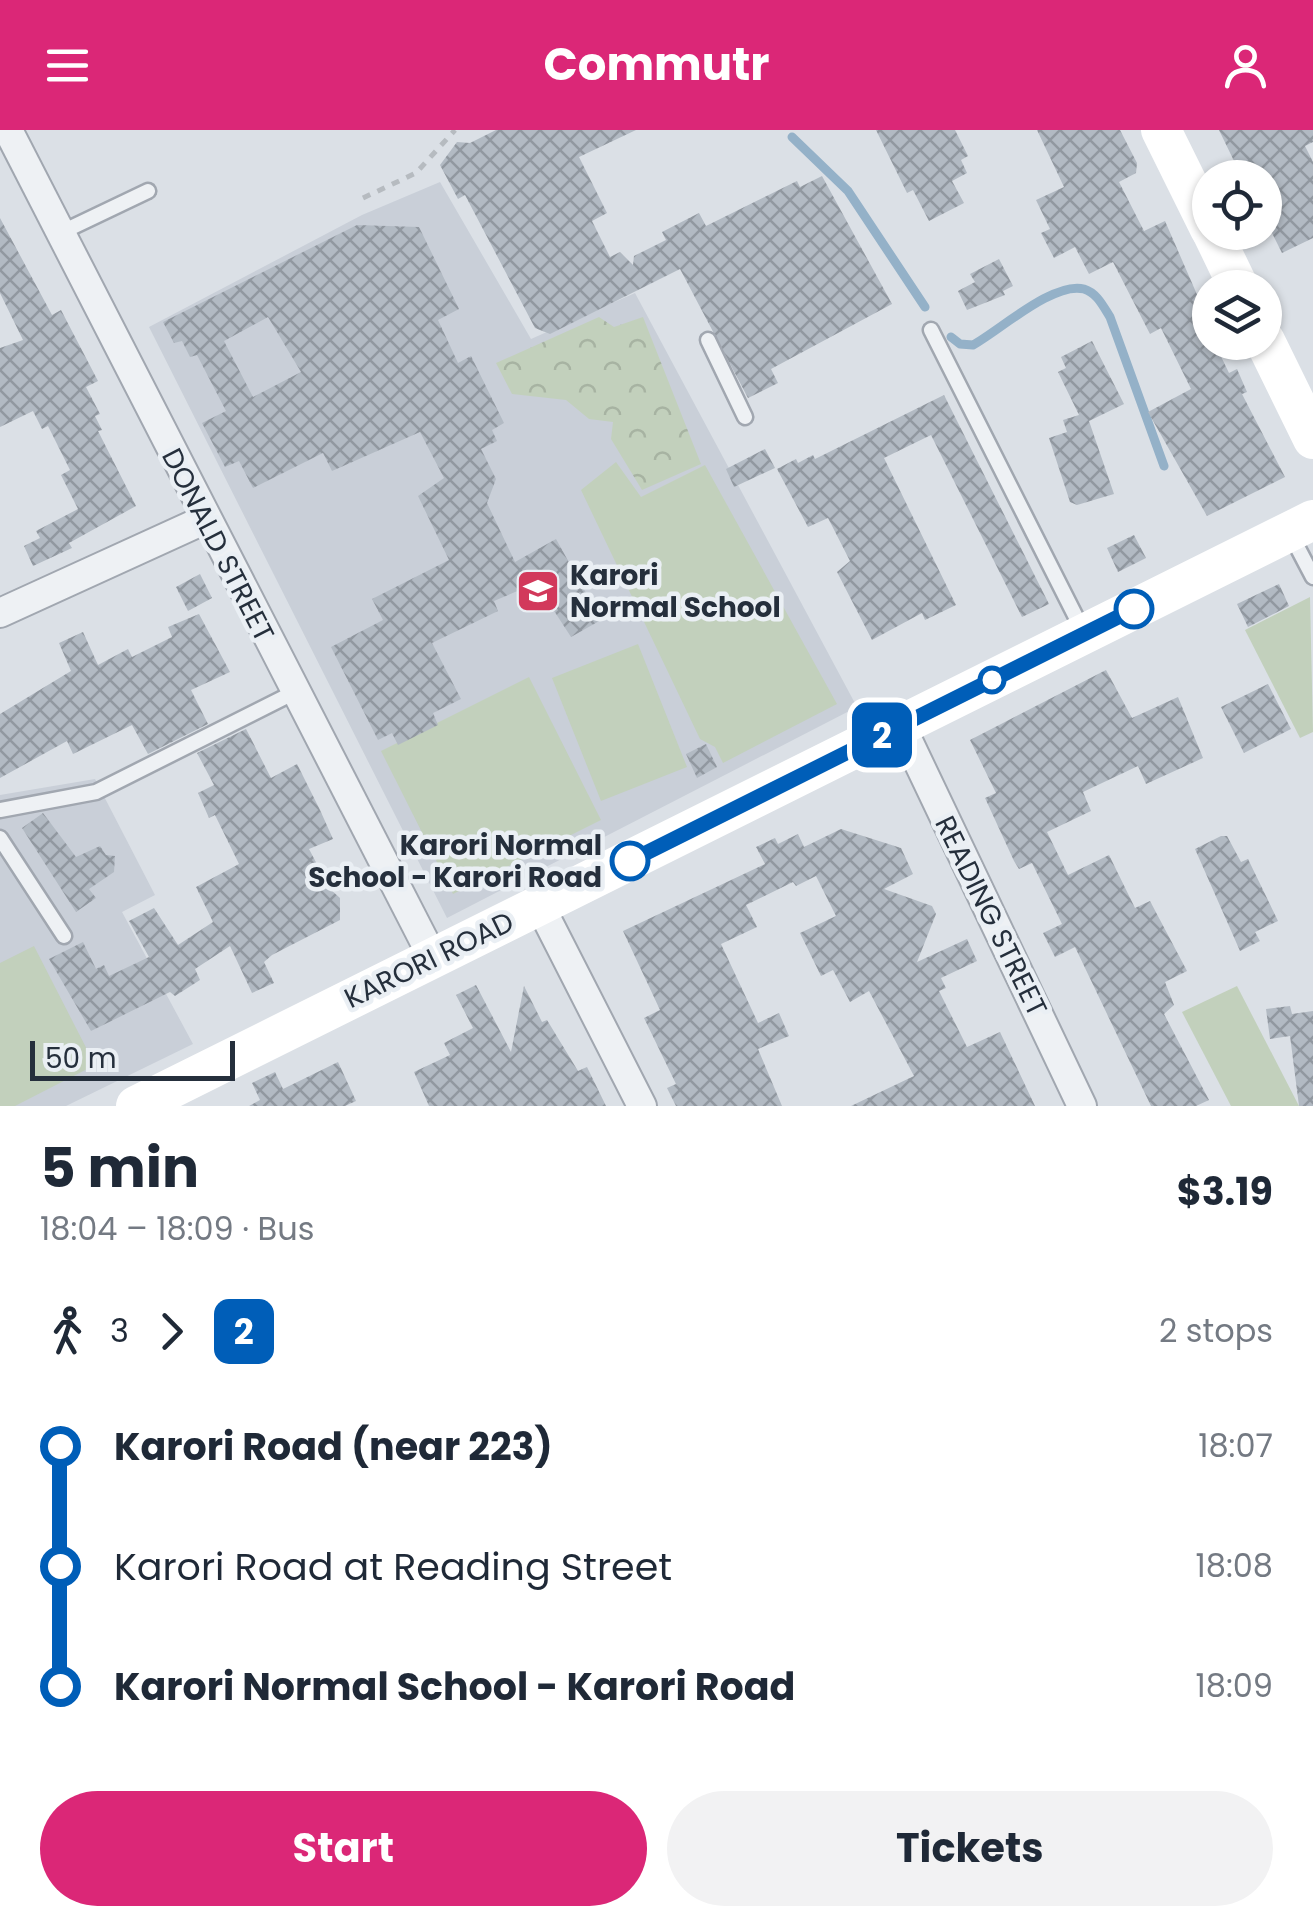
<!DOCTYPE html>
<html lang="en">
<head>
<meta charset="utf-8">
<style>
  :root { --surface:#fff; --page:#f2f2f3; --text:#1f2937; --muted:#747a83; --accent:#db2777 }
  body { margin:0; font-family:Poppins,sans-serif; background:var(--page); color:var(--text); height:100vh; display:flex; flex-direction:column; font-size:38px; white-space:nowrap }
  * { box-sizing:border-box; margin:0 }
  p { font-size:32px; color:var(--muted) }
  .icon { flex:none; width:55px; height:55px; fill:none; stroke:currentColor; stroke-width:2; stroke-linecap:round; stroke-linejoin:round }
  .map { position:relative; height:976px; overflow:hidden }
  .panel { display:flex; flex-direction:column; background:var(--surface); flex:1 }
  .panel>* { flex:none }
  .badge { padding:0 20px; border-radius:15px; font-size:35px; line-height:65px }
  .buttons { position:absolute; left:1192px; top:30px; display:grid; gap:20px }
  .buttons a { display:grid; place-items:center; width:90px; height:90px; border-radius:50%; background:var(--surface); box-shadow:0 2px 8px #0004; font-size:50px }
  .scale { position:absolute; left:30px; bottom:25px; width:205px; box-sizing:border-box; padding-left:10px; border:5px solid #252f3c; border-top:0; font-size:28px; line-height:35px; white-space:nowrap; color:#252f3c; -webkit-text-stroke:8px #eaeff4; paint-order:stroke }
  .map>.badge { position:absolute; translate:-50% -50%; box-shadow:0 0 0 5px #fff }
  .legs { display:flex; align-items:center; gap:15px; height:110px; padding:0 40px; font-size:32px }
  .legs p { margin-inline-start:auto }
  .headline { display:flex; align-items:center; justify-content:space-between; height:170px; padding:0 40px }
  h1 { font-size:55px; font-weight:700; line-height:75px }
  .button { display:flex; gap:20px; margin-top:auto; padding:20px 40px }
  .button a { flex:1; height:115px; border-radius:60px; background:var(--accent); color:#fff; font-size:40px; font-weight:700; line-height:115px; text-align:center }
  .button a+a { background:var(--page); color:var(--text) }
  ul { padding:0 40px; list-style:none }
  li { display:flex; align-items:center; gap:35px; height:120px; font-size:38px }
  li i { display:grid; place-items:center; width:15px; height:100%; margin:0 12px; background:currentColor }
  li i::after { content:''; width:25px; height:25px; margin:-12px; border:8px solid; border-radius:50%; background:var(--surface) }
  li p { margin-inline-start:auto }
  li:first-child i { background:linear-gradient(#0000 50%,currentColor 0) }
  li:last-child i { background:linear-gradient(currentColor 50%,#0000 0) }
  header { display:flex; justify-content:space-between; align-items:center; height:130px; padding:0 40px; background:var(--accent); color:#fff; font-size:45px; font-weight:700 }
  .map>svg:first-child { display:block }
</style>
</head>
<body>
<header><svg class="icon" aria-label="menu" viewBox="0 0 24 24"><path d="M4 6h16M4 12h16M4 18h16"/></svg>Commutr<svg class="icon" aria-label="person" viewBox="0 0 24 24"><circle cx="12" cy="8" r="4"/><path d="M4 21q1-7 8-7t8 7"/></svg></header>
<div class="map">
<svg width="1313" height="976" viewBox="0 0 1313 976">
  <defs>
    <pattern id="forest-crowns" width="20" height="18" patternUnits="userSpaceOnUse" patternTransform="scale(2.5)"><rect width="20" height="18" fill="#c2d0bc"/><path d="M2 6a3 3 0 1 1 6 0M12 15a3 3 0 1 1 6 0" fill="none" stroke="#a7b3a2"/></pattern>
    <pattern id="building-cross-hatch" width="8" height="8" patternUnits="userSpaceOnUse" patternTransform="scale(2.5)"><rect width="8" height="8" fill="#b2bac3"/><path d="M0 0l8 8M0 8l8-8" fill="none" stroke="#9198a0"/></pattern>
  </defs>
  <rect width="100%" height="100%" fill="#dbe0e6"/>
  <g fill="#c9cfd8">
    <path d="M440,52l91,157 104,-46 222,414 -410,211 -298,-591 213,-112z"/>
    <path d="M95,649l60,116 -33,17 71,132 -127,62h-66v-311z"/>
  </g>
  <g fill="#c2d0bc">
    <path d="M616,332l25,35 64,-32 132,239 -114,59 -8,-16 -15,-8 -119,-249z"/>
    <path d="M1310,467l3,135 -13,6 -55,-108z"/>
    <path d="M638,514l49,123 -86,34 -49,-123z"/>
    <path d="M529,547l72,143 -148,74 -72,-143z"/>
    <path d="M34,816l61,119 -80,41h-15v-143z"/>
    <path d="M1237,856l62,120h-68l-49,-94z"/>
  </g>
  <path fill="url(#forest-crowns)" d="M599,187l15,10 29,-10 58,147 -59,26 -31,-51 2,-17 -24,-3 -23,-19 -54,-6 -16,-31z"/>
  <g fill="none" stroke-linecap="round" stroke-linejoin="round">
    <g stroke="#94b1c8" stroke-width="9">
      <path d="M792,7l56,54 77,116"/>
      <path d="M951,207l9,7 13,1c27,-15 81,-64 111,-56 13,4 19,17 26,28l54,149"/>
    </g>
  </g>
  <g fill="url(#building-cross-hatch)" fill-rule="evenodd">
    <path d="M496,0h140l-57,27 28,56 -15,8 18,36 10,-5 13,13 1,-9 32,-16 -4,-8 37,-19 7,13 91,-45 3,6 22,-11 70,128 -121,65 7,14 -30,15 -68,-129 -130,65 -15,-6 -70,-133 -7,4 -18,-34 17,-23 13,1z"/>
    <path d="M876,0h79l13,26 -7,4 6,13 -15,8 12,22 -35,18 -16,-31 -6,3z"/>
    <path d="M1037,0h83l17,33 -1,10 -17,9 25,49 21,-10 37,85 -4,3 12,33h4l15,31 8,-4 10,23 -5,2 43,83 -78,39 -59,-104 43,-23 -30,-61 -11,6 -37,-72 -24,12 -14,-27 -21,11 -13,-25 9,-4 -14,-29 28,-13z"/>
    <path d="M1219,0h94v12l-8,4 8,16v76l-31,15 -17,-34v-41h-54l-2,-4 25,-13z"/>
    <path d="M0,88l52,97 9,-5 37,71 -12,6 14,27 -5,2 7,14 -4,1 38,75 -67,37 3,5 -39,18 -9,-20 16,-8 -4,-7 42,-22 -17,-34 9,-5 -22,-44 -6,3 -9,-18 -33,16v-79l23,-8 -23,-47z"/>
    <path d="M357,95l62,2 40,82 -21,11 20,43 13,-7 33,67 -12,7 5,11 -16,8 15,30 -9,24 28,59 41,-23 45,81 -30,17 -35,-54 -42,18 4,10 -66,32 29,56 -28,14 5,12 -40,20 -6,-12 -14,7 -47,-93 52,-27 -11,-21 77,-39 -31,-64 26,-18 -24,-46 -88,39 -9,-18 -70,35 -14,-27 -14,6 -23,-44 24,-12 -29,-56 -7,2 -8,-16 -8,2 -11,-21zM268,187l33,55 -48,25 -29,-56z"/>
    <path d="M999,129l14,27 -10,5 2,4 -38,15 -9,-19 17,-9 -5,-8z"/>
    <path d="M1092,211l32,63 -35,17 25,73 -37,11 -7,-3 -21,-64 18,-6 -4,-12 16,-5 -21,-43 8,-4 -5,-11z"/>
    <path d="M944,265l105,209 -27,13 -91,-182 -47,23 72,147 -31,15 -3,-7 -50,27 -35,-68 13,-11 -22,-43 -20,9 -31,-58 19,-10 2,4 15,-8 2,4z"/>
    <path d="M765,319l10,19 -41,19 -8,-18z"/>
    <path d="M1134,405l12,23 -28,14 -11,-24z"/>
    <path d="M200,444l12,24 -24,13 -12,-24z"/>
    <path d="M1279,454l10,22 -41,21 -11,-23z"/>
    <path d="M199,484l31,58 -39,18 17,34 -60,30 -16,-29 -59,29 -6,-13 -67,37v-64l71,-43 -12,-28 24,-11 15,33 30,-16 4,8 40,-20 -4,-10z"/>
    <path d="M1106,540l26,48 46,-21 25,61 -57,26 -8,-18 -55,26 8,19 -44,21 21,43 41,-20 26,53 15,-7 37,70 -22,11 9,23 -10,9 45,86 -13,6h-45l-76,-159 -20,10 -12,-24 19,-9 -30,-61 -13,6 -5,-8 -29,-63 11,-5 -26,-53z"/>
    <path d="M1268,554l23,45 -47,24 -23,-46z"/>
    <path d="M246,599l25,49 26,-14 23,46 13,29 -24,10 21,40 10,9v22l-68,35 -8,7 10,21 -22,10 -22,-47 -35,23 5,11 -25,16 -5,-4 -79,39 -42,-72 34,-17 13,27 8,-4 5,11 40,-19 -20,-36 25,-13 24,37 35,-23 -17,-35 43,-23 -24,-49 -6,3 -11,-25 16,-8 -17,-32z"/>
    <path d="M706,614l11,23 -20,11 -11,-24z"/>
    <path d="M43,683l33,44 24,-11 6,9 9,1 -1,16 -25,17 7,9 -20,14 -54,-84z"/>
    <path d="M841,699l60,19 12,26 -29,15 48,17 4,8 -19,48 50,-23 10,22 -36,17 5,10 -7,3 28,56 33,-15 35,74h-184l63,-30 -45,-85 -19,11 -17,-32 -12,6 -21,-43 36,-17 -20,-40 -20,10 -3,-4 -47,23 11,22 -36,17 37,79 21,-10 10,23 -31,13 24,57h-106l-9,-18 9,-4 -32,-66 16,-8 -37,-79 142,-67 -9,-17 19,-9 3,6 20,-10 6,13z"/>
    <path d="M1221,706h6l14,26 7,-3 30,62 -23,11 5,9 -20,10 -45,-102z"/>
    <path d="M476,855l35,67 13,-66 18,36 5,-2 31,51 9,-4 19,39h-177l-15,-34 36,-17 -6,-12 29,-15 -17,-33z"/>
    <path d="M1290,876l2,8 21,-3v95h-14l-9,-70 -20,3 -4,-30z"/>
    <path d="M338,932l18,39 -11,5h-96l11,-6 -8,-17 23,-11 8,17z"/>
  </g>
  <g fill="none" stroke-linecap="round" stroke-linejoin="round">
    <g stroke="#a1a7b0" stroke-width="19">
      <g id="lane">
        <path d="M60,103l88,-42"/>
        <path d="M931,200l151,299"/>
        <path d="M708,210l37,77"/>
        <path d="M1292,407l21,40"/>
        <path d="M0,680l96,-18 197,-99"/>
        <path d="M0,708l64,98"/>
      </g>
    </g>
    <g stroke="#a1a7b0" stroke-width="32">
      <g id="street">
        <path d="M8,0l425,828"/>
        <path d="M0,483l206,-94"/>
        <path d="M901,596l181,380"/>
        <path d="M540,776l102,200"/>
      </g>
    </g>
    <path stroke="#b6bbc0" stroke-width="5" stroke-dasharray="8 8" stroke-linecap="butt" d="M363,68l53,-25 39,-43"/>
    <use href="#lane" stroke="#eef1f4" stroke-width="14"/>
    <use href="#street" stroke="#eef1f4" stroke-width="28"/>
    <g stroke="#fff" stroke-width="40">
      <path d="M1161,0l49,99"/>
      <path d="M1212,102l27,56"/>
      <path d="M1265,211l48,98"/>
      <path d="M136,976l1177,-586"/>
    </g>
  </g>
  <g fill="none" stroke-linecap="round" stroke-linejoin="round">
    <g stroke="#fff" stroke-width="22">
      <path id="line-1" d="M630,731l504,-252"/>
    </g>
    <use href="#line-1" stroke="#005eb8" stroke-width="15"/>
  </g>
  <defs>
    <g id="school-square" transform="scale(2.25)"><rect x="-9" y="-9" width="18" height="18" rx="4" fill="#d2395b" stroke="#eaeff4"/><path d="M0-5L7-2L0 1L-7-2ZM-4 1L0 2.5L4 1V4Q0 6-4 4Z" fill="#fff"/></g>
  </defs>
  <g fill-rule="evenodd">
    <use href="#school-square" x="538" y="461"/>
  </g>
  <g fill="#fff" stroke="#005eb8" stroke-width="5">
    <circle cx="1134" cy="479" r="18"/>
    <circle cx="992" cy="550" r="12"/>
    <circle cx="630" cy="731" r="18"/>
  </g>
  <g text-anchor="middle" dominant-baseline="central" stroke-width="9" stroke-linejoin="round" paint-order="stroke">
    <g font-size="28" fill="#252f3c" stroke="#eaeff4">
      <text transform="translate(218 415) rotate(63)">DONALD STREET</text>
      <text transform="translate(991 786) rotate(64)">READING STREET</text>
      <text transform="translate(429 830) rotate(-26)">KARORI ROAD</text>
    </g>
    <g font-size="28" font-weight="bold" fill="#252f3c" stroke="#eaeff4" text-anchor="start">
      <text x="570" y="445">Karori<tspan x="570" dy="32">Normal School</tspan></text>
    </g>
    <g font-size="28" font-weight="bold" fill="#252f3c" stroke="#eaeff4" text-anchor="end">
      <text x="602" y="715">Karori Normal<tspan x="602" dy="32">School - Karori Road</tspan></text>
    </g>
  </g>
</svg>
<div class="buttons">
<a><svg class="icon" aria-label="locate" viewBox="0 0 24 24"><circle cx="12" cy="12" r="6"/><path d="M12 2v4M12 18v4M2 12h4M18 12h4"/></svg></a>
<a><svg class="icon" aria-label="layers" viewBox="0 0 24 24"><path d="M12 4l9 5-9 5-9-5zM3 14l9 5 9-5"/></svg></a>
</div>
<div class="scale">50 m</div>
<b class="badge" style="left:882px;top:605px;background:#005eb8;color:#fff">2</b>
</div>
<section class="panel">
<div class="headline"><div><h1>5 min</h1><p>18:04 – 18:09 · Bus</p></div><b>$3.19</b></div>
<div class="legs"><svg class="icon" aria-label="walk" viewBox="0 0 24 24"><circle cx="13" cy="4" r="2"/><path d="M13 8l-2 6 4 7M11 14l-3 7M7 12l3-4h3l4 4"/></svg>3<svg class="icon" aria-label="forward" viewBox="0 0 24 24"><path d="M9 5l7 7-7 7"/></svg><b class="badge" style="background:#005eb8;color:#fff">2</b><p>2 stops</p></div>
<ul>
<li><i style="color:#005eb8"></i><b>Karori Road (near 223)</b><p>18:07</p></li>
<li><i style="color:#005eb8"></i><span>Karori Road at Reading Street</span><p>18:08</p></li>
<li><i style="color:#005eb8"></i><b>Karori Normal School - Karori Road</b><p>18:09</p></li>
</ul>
<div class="button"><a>Start</a><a>Tickets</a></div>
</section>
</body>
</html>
